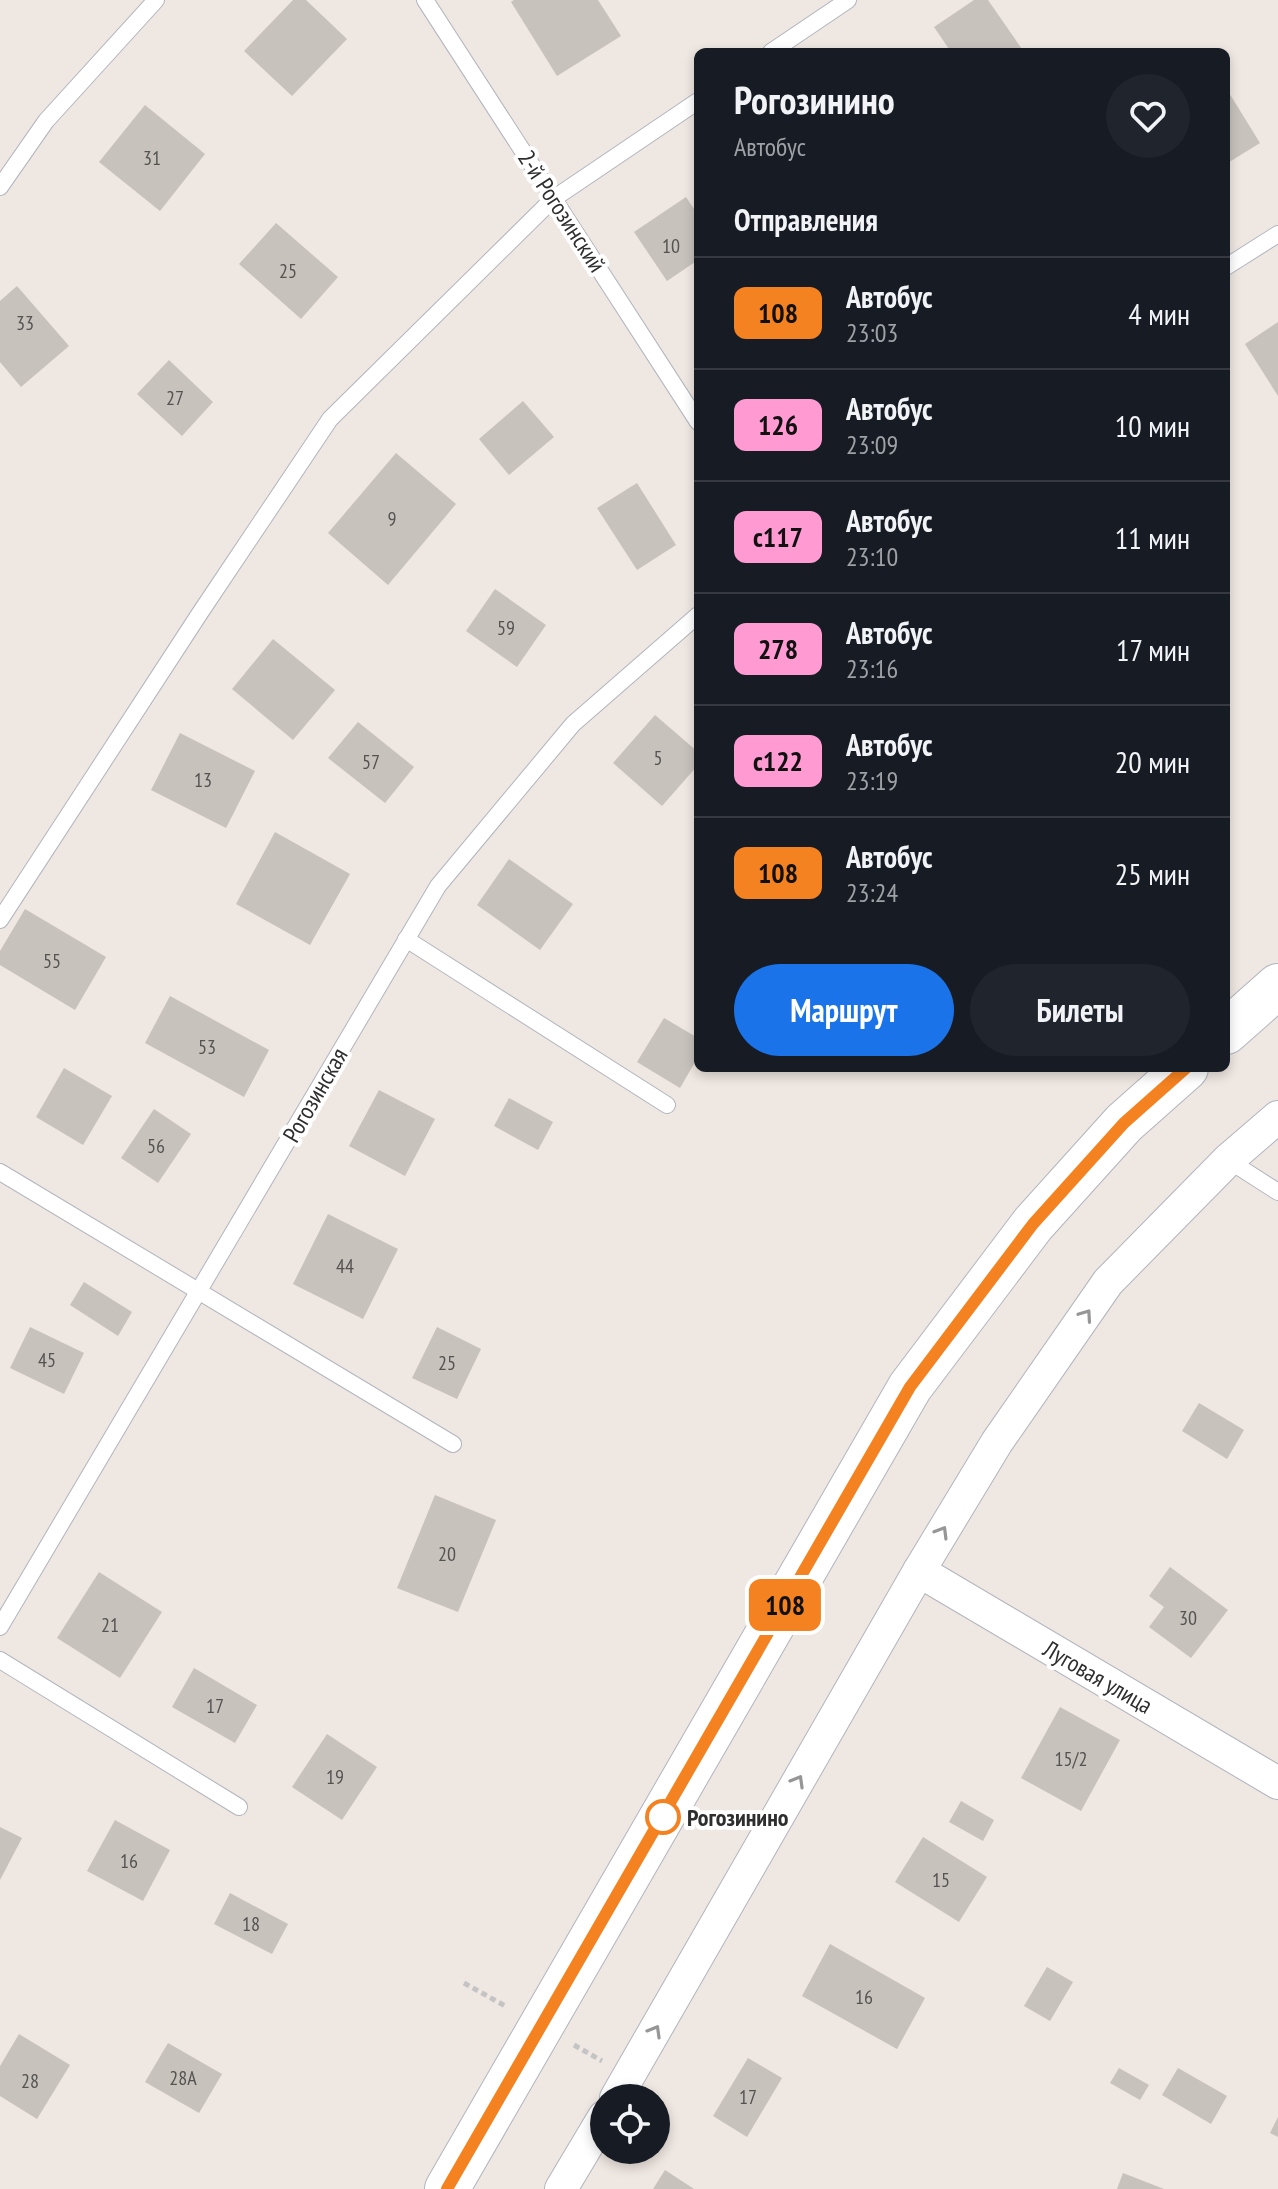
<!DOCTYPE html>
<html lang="ru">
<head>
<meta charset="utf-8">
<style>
  :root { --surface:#171b24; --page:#20242c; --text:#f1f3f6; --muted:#9ea1a6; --line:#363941; --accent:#1a73e8 }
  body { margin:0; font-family:"PT Sans Narrow",sans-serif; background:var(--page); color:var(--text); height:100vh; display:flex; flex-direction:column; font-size:30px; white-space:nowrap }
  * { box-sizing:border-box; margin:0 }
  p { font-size:26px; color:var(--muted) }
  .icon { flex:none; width:44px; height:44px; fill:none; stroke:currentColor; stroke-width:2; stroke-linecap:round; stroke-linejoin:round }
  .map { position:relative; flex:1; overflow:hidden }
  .details { position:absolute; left:694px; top:48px; width:536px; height:1024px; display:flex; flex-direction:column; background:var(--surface); border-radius:12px; box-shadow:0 4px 12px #0003 }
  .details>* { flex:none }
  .badge { padding:0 16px; border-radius:12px; font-size:28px; line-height:52px }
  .buttons { position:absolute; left:590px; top:2084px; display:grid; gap:16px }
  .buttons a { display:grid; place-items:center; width:80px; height:80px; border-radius:50%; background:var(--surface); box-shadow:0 4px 12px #0003; font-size:40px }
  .map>.badge { position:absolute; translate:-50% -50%; box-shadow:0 0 0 4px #fff }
  h2 { padding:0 40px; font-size:30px; line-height:72px }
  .round { display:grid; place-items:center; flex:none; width:84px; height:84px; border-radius:42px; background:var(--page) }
  .overview { display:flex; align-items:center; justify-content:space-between; height:136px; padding:0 40px }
  h1 { font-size:38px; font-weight:800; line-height:60px }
  .button { display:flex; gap:16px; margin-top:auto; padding:16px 40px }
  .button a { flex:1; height:92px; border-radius:48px; background:var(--accent); color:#fff; font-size:32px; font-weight:800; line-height:92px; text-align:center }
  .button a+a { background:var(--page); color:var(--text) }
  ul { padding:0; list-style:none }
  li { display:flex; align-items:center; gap:24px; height:112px; padding:0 40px; border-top:2px solid var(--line) }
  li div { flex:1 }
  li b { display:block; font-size:30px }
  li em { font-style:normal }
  li .badge { min-width:88px; font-weight:700; text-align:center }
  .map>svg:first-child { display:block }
</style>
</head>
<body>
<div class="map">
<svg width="1278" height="2189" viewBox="0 0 1278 2189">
  <rect width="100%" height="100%" fill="#efe7e1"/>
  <g fill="#c8c2bc">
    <path d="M293,0h13l41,39 -55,57 -48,-45z"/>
    <path d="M514,0h84l23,36 -64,40 -46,-74z"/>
    <path d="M974,0h14l36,52h-73l-17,-25z"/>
    <path d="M1226,88l34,55 -34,21z"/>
    <path d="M145,105l60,49 -45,57 -61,-49z"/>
    <path d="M686,197l12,18v45l-31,21 -33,-49z"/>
    <path d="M276,223l62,54 -37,42 -62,-55z"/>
    <path d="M17,286l52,60 -48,41 -21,-25v-61z"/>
    <path d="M1278,322v74l-33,-52z"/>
    <path d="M169,360l44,42 -31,34 -45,-42z"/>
    <path d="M523,401l31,36 -45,38 -30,-36z"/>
    <path d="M396,453l60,51 -68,81 -60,-52z"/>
    <path d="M637,483l39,62 -39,25 -40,-62z"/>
    <path d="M495,589l51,36 -29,42 -51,-36z"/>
    <path d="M273,639l62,51 -42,50 -61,-51z"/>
    <path d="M655,715l43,37v13l-36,41 -49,-43z"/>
    <path d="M358,722l56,45 -29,36 -57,-45z"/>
    <path d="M180,733l75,38 -29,57 -75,-38z"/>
    <path d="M275,832l75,42 -40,71 -74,-41z"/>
    <path d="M509,859l64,45 -33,46 -63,-45z"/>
    <path d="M25,909l81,48 -31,53 -75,-45v-14z"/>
    <path d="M170,996l99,54 -25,47 -99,-54z"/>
    <path d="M664,1018l34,20v19l-18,31 -43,-26z"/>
    <path d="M64,1068l48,28 -29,49 -47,-28z"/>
    <path d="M379,1090l56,29 -30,57 -56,-30z"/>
    <path d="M509,1098l44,24 -15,28 -44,-24z"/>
    <path d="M154,1109l37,25 -33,49 -37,-25z"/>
    <path d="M328,1214l70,35 -35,70 -70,-35z"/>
    <path d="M84,1282l48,30 -14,24 -48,-31z"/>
    <path d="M30,1327l54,26 -20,41 -54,-26z"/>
    <path d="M437,1327l44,22 -24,50 -45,-21z"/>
    <path d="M1199,1403l45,27 -17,29 -45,-28z"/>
    <path d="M435,1495l61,25 -38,92 -61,-24z"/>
    <path d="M1170,1567l58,43 -37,48 -42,-31 15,-20 -15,-11z"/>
    <path d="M99,1572l63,40 -42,66 -63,-40z"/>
    <path d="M194,1668l63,37 -22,38 -63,-36z"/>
    <path d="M1060,1707l60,33 -39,71 -60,-33z"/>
    <path d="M327,1734l50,33 -35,53 -50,-33z"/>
    <path d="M961,1801l33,19 -11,21 -34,-19z"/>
    <path d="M115,1820l55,30 -27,51 -56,-30z"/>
    <path d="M0,1827l22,11 -22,42z"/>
    <path d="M923,1837l64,40 -28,45 -64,-40z"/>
    <path d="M230,1893l58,31 -16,30 -58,-30z"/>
    <path d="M830,1944l95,54 -28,51 -95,-53z"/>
    <path d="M1047,1967l26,15 -23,39 -26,-15z"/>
    <path d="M19,2034l51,31 -33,54 -37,-23v-30z"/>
    <path d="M168,2043l54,31 -23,39 -54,-31z"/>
    <path d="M748,2058l34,20 -35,59 -34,-21z"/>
    <path d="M1119,2068l30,17 -9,15 -30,-17z"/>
    <path d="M1178,2068l49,28 -16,28 -49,-29z"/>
    <path d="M1278,2117v20l-8,-4z"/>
    <path d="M665,2170l29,19h-41z"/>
    <path d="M1123,2173l41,16h-47z"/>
  </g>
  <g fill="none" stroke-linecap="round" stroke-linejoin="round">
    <g stroke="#b1b5be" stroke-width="18">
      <g id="service">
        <path d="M425,0l273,422"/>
        <path d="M771,52l77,-52"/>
        <path d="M0,187l46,-66 110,-121"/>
        <path d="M1226,267l52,-33"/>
        <path d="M0,920l200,-307 130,-194 223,-220 145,-98"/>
        <path d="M406,939l261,166"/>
        <path d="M1228,1160l50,32"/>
        <path d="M0,1172l453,272"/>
        <path d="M0,1627l438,-741 135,-162 125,-109"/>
        <path d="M0,1660l239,147"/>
      </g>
    </g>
    <g stroke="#b1b5be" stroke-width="34">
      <g id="minor">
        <path d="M919,1571l359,212"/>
        <path d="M616,2098l303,-527 78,-129 111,-160 120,-122 50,-43"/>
        <path d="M561,2189l43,-72"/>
      </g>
    </g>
    <g stroke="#b1b5be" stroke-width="46">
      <g id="secondary">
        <path d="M1226,1032l52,-46"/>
        <path d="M447,2189l463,-802 123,-163 91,-101 62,-55"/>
      </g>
    </g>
    <g stroke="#c4c4c4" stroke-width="5" stroke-dasharray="6 4" stroke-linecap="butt">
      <path d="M464,1983l43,24"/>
      <path d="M574,2045l28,16"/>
    </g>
    <use href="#service" stroke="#fff" stroke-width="16"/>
    <use href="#minor" stroke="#fff" stroke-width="32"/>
    <use href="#secondary" stroke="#fff" stroke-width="44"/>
  </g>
  <defs><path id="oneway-chevron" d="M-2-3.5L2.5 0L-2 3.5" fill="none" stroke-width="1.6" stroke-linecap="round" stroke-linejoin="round" transform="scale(2)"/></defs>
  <g stroke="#969696">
    <use href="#oneway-chevron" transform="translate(1086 1315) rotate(-55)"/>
    <use href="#oneway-chevron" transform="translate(942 1532) rotate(-59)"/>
    <use href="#oneway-chevron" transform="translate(798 1781) rotate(-60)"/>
    <use href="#oneway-chevron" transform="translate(655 2031) rotate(-60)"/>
  </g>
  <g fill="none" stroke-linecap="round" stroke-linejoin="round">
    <g stroke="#fff" stroke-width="18">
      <path id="line" d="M447,2189l463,-802 123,-163 91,-101 62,-55"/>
    </g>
    <use href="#line" stroke="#f58220" stroke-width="12"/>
  </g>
  <circle fill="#fff" stroke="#f58220" stroke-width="4" cx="663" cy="1817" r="16"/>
  <g text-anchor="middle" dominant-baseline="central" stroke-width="8" stroke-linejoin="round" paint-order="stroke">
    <g font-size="20" fill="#545352">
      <text x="152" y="158">31</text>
      <text x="671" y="246">10</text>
      <text x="288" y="271">25</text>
      <text x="25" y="323">33</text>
      <text x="175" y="398">27</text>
      <text x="392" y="519">9</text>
      <text x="506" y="628">59</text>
      <text x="658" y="758">5</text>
      <text x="371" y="762">57</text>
      <text x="203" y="780">13</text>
      <text x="52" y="961">55</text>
      <text x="207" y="1047">53</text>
      <text x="156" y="1146">56</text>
      <text x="345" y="1266">44</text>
      <text x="47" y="1360">45</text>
      <text x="447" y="1363">25</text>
      <text x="447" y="1554">20</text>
      <text x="1188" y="1618">30</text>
      <text x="110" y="1625">21</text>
      <text x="215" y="1706">17</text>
      <text x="1071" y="1759">15/2</text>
      <text x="335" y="1777">19</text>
      <text x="129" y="1861">16</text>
      <text x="941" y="1880">15</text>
      <text x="251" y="1924">18</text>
      <text x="864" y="1997">16</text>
      <text x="183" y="2078">28А</text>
      <text x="30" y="2081">28</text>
      <text x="748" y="2097">17</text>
    </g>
    <g font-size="24" fill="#2e2e2e" stroke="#fff">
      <text transform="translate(562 211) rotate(57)">2-й Рогозинский</text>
      <text transform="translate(315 1095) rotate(-60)">Рогозинская</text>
      <text transform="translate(1098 1677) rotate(30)">Луговая улица</text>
    </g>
    <g font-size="24" font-weight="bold" fill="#2e2e2e" stroke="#fff" text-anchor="start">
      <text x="687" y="1817">Рогозинино</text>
    </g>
  </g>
</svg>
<div class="buttons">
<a><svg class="icon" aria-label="locate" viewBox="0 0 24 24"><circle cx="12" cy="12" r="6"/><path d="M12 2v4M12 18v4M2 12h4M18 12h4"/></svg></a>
</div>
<b class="badge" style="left:785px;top:1605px;background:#f58220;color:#111">108</b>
<section class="details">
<div class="overview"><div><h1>Рогозинино</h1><p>Автобус</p></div><a class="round"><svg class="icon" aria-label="heart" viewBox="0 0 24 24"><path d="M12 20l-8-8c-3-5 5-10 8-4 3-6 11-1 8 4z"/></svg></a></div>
<h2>Отправления</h2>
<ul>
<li><span class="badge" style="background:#f58220;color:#111">108</span><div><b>Автобус</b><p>23:03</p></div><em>4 мин</em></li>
<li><span class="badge" style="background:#ff9ad2;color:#111">126</span><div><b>Автобус</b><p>23:09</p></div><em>10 мин</em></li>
<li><span class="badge" style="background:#ff9ad2;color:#111">с117</span><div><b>Автобус</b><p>23:10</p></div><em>11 мин</em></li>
<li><span class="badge" style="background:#ff9ad2;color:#111">278</span><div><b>Автобус</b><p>23:16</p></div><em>17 мин</em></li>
<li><span class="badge" style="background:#ff9ad2;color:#111">с122</span><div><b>Автобус</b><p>23:19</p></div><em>20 мин</em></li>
<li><span class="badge" style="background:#f58220;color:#111">108</span><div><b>Автобус</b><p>23:24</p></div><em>25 мин</em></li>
</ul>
<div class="button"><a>Маршрут</a><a>Билеты</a></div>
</section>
</div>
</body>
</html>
